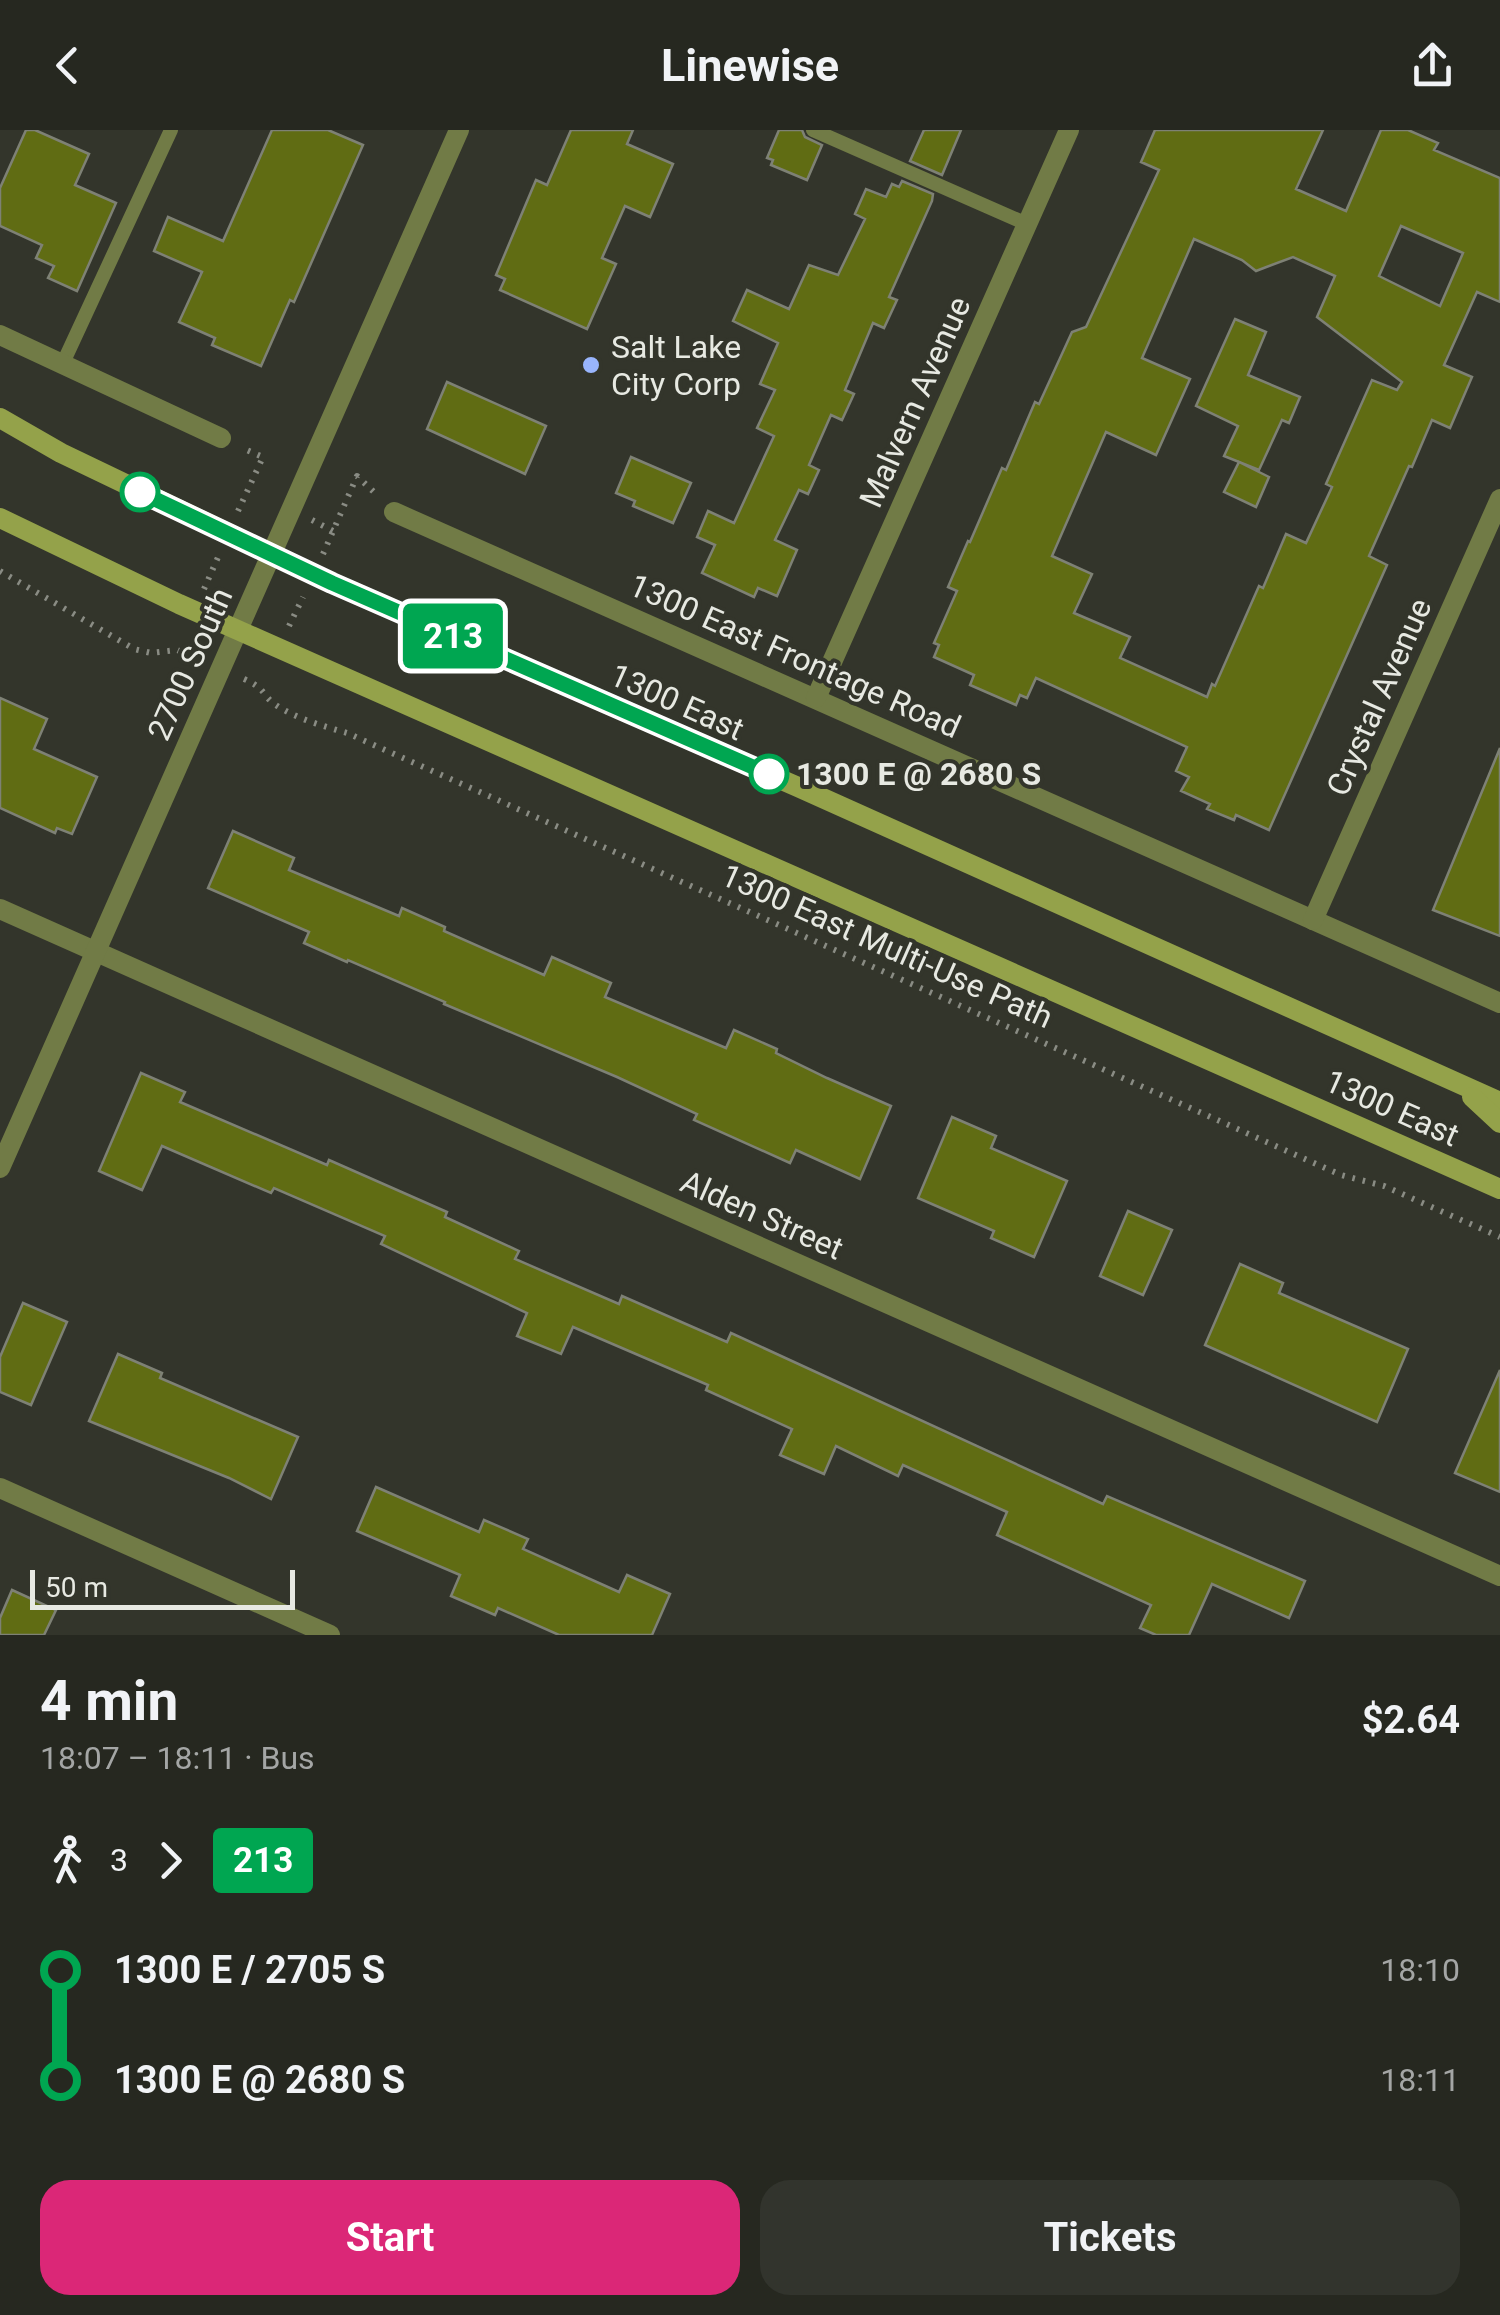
<!DOCTYPE html>
<html lang="en">
<head>
<meta charset="utf-8">
<style>
  :root { --surface:#262820; --page:#32342d; --text:#f1f3f6; --muted:#a4a6a5; --accent:#db2777 }
  body { margin:0; font-family:Roboto,sans-serif; background:var(--page); color:var(--text); height:100vh; display:flex; flex-direction:column; font-size:38px; white-space:nowrap }
  * { box-sizing:border-box; margin:0 }
  p { font-size:32px; color:var(--muted) }
  .icon { flex:none; width:55px; height:55px; fill:none; stroke:currentColor; stroke-width:2; stroke-linecap:round; stroke-linejoin:round }
  .map { position:relative; height:1505px; overflow:hidden }
  .panel { display:flex; flex-direction:column; background:var(--surface); flex:1 }
  .panel>* { flex:none }
  .badge { padding:0 20px; border-radius:8px; font-size:35px; line-height:65px }
  .scale { position:absolute; left:30px; bottom:25px; width:265px; box-sizing:border-box; padding-left:10px; border:5px solid #e7e9e2; border-top:0; font-size:28px; line-height:35px; white-space:nowrap; color:#e7e9e2; -webkit-text-stroke:8px #33352b; paint-order:stroke }
  .map>.badge { position:absolute; translate:-50% -50%; box-shadow:0 0 0 5px #fff }
  .legs { display:flex; align-items:center; gap:15px; height:110px; padding:0 40px; font-size:32px }
  .legs p { margin-inline-start:auto }
  .summary { display:flex; align-items:center; justify-content:space-between; height:170px; padding:0 40px }
  h1 { font-size:55px; font-weight:700; line-height:75px }
  .cta { display:flex; gap:20px; margin-top:auto; padding:20px 40px }
  .cta a { flex:1; height:115px; border-radius:30px; background:var(--accent); color:#fff; font-size:40px; font-weight:700; line-height:115px; text-align:center }
  .cta a+a { background:var(--page); color:var(--text) }
  ul { padding:0 40px; list-style:none }
  li { display:flex; align-items:center; gap:35px; height:110px; font-size:38px }
  li i { display:grid; place-items:center; width:15px; height:100%; margin:0 12px; background:currentColor }
  li i::after { content:''; width:25px; height:25px; margin:-12px; border:8px solid; border-radius:50%; background:var(--surface) }
  li p { margin-inline-start:auto }
  li:first-child i { background:linear-gradient(#0000 50%,currentColor 0) }
  li:last-child i { background:linear-gradient(currentColor 50%,#0000 0) }
  header { display:flex; justify-content:space-between; align-items:center; height:130px; padding:0 40px; background:var(--surface); font-size:45px; font-weight:700 }
  .map>svg:first-child { display:block }
</style>
</head>
<body>
<header><svg class="icon" aria-label="back" viewBox="0 0 24 24"><path d="M15 5l-7 7 7 7"/></svg>Linewise<svg class="icon" aria-label="share" viewBox="0 0 24 24"><path d="M12 15V3M7 8l5-5 5 5M5 13v7h14v-7"/></svg></header>
<div class="map">
<svg width="1500" height="1505" viewBox="0 0 1500 1505">
  <rect width="100%" height="100%" fill="#33352b"/>
  <g fill="#606c13" stroke="#7e8175" stroke-width="2.5" fill-rule="evenodd">
    <path d="M26,0h9l54,24 -14,31 41,18 -39,88 -29,-13 6,-12 -18,-8 6,-13 -42,-19v-38z"/>
    <path d="M272,0h56l35,15 -69,157 -4,-2 -29,66 -49,-21 3,-7 -36,-16 23,-50 -48,-21 14,-34 55,24z"/>
    <path d="M571,0h62l-6,14 46,20 -23,53 -25,-11 -23,52 14,6 -29,65 -87,-39 5,-11 -9,-4 40,-95 11,5z"/>
    <path d="M779,0h23l3,7 17,8 -15,35 -36,-15 2,-5 -6,-2z"/>
    <path d="M924,0h37l-19,45 -32,-14z"/>
    <path d="M1155,0h168l-27,59 50,22 35,-81h27l30,13 -4,7 66,28v124l-23,-10 -33,73 28,12 -22,51 -18,-8 -20,47 -3,-1 -40,90 18,9 -118,265 -33,-15 -2,5 -27,-11 3,-5 -29,-13 8,-14 -13,-6 11,-24 -151,-69 -9,20 -7,-3 -4,10 -46,-20 4,-10 -40,-18 5,-12 -5,-2 23,-52 -9,-4 20,-46 2,1 32,-74 4,2 29,-68 4,2 33,-72 14,-5 73,-157 -18,-8zM1401,96l62,27 -23,53 -61,-30zM1194,109l48,21 14,11 37,-14 42,19 -18,41 85,65 -5,8 -25,-10 -46,104 6,3 -26,56 -20,-9 -23,54 -4,-2 -44,100 -3,-2 -5,13 -87,-39 10,-21 -56,-24 18,-39 -40,-18 54,-124 50,23 34,-76 -48,-21z"/>
    <path d="M902,51l31,13 -1,7 -43,96 8,3 -13,28 -11,-5 -28,67 9,4 -12,26 -11,-5 -22,50 10,5 -11,24 -9,-4 -24,50 22,10 -20,46 -19,-8 -4,9 -52,-24 13,-28 -18,-8 11,-26 26,12 40,-87 -17,-8 18,-38 -15,-6 18,-41 -45,-22 14,-31 42,19 20,-44 29,10 27,-56 -10,-5 11,-25 20,8 6,-13 7,3z"/>
    <path d="M1235,189l31,13 -18,43 52,22 -11,26 -7,-3 -23,50 -35,-14 14,-30 -42,-20z"/>
    <path d="M447,252l99,44 -21,48 -98,-45z"/>
    <path d="M631,327l60,26 -18,40 -40,-17 2,-5 -19,-8z"/>
    <path d="M1239,332l30,15 -13,30 -32,-15z"/>
    <path d="M0,568l47,21 -13,30 63,28 -25,57 -15,-6 -2,5 -55,-25z"/>
    <path d="M1500,618v188l-67,-26z"/>
    <path d="M233,701l61,27 -5,12 110,46 3,-8 43,19 -1,4 100,44 8,-18 59,26 -6,14 121,51 8,-18 43,19 -1,4 51,25 64,28 -31,73 -64,-29 -6,13 -96,-43 3,-6 -80,-37 -173,-73 1,-2 -97,-42 -1,2 -43,-19 5,-11 -101,-44z"/>
    <path d="M141,943l44,19 -5,10 147,63 2,-5 118,52 -2,5 74,34 -4,8 104,45 3,-8 105,46 4,-9 372,171 4,-8 198,85 -16,37 -77,-34 -23,51h-33l-16,-7 11,-23 -154,-70 10,-23 -104,-47 -5,11 -62,-30 -12,28 -44,-19 12,-26 -86,-39 2,-5 -135,-58 -12,27 -44,-18 10,-23 -146,-69 4,-8 -111,-48 -3,5 -109,-47 -20,44 -43,-19z"/>
    <path d="M952,987l44,19 -5,12 76,33 -33,76 -43,-19 3,-7 -76,-33z"/>
    <path d="M1128,1081l44,19 -29,65 -43,-19z"/>
    <path d="M1240,1134l43,19 -4,10 129,56 -31,73 -172,-77z"/>
    <path d="M23,1173l44,19 -36,83 -31,-13v-35z"/>
    <path d="M118,1224l44,19 -2,5 138,59 -27,62 -42,-21 -140,-57z"/>
    <path d="M1500,1240v122l-45,-19z"/>
    <path d="M376,1357l103,45 5,-12 44,19 -5,10 96,43 8,-17 43,19 -18,41h-93l-61,-27 -3,7 -44,-19 9,-21 -103,-44z"/>
    <path d="M12,1460l44,20 -12,25h-44v-17z"/>
  </g>
  <g fill="none" stroke-linecap="round" stroke-linejoin="round">
    <g stroke="#8a8c84" stroke-width="6" stroke-dasharray="2.5 8" stroke-linecap="butt">
      <path d="M238,381l25,-54 -21,-9"/>
      <path d="M312,390l21,11"/>
      <path d="M323,424l34,-78 20,19"/>
      <path d="M0,441l134,78 17,4 26,-3 19,8"/>
      <path d="M204,459l15,-34"/>
      <path d="M289,496l14,-29"/>
      <path d="M244,549c23,10 17,16 32,26 21,14 47,21 71,28l994,442 43,11 116,51"/>
    </g>
    <g stroke="#717b46" stroke-width="14">
      <path d="M813,0l214,94"/>
      <path d="M63,233l108,-233"/>
    </g>
    <g stroke="#717b46" stroke-width="20">
      <path d="M0,205l221,103"/>
      <path d="M394,382l1106,491"/>
      <path d="M816,568l253,-568"/>
      <path d="M0,779l1500,667"/>
      <path d="M1313,790l187,-421"/>
      <path d="M0,1358l330,147"/>
    </g>
    <path stroke="#717b46" stroke-width="20" d="M0,1038l459,-1038"/>
    <g stroke="#94a24a" stroke-width="20">
      <path d="M0,288l61,35 271,130 466,204 702,315"/>
      <path d="M0,388l179,86 1321,585"/>
      <path d="M1472,967l28,26"/>
    </g>
  </g>
  <g fill="none" stroke-linecap="round" stroke-linejoin="round">
    <g stroke="#fff" stroke-width="22">
      <path id="line-1" d="M140,362l192,91 437,191"/>
    </g>
    <use href="#line-1" stroke="#00a651" stroke-width="15"/>
  </g>
  <circle fill="#99b5fd" stroke="#33352b" stroke-width="4" cx="591" cy="235" r="10"/>
  <g fill="#fff" stroke="#00a651" stroke-width="5">
    <circle cx="140" cy="362" r="18"/>
    <circle cx="769" cy="644" r="18"/>
  </g>
  <g text-anchor="middle" dominant-baseline="central" stroke-width="8" stroke-linejoin="round" paint-order="stroke">
    <g font-size="32" fill="#e7e9e2" stroke="#33352b" text-anchor="start">
      <text x="611" y="217">Salt Lake<tspan x="611" dy="37">City Corp</tspan></text>
    </g>
    <g font-size="32" fill="#e7e9e2" stroke="#33352b">
      <text transform="translate(915 272) rotate(-66)">Malvern Avenue</text>
      <text transform="translate(795 526) rotate(24)">1300 East Frontage Road</text>
      <text transform="translate(190 534) rotate(-66)">2700 South</text>
      <text transform="translate(1379 567) rotate(-66)">Crystal Avenue</text>
      <text transform="translate(677 572) rotate(24)">1300 East</text>
      <text transform="translate(887 816) rotate(24)">1300 East Multi-Use Path</text>
      <text transform="translate(1392 978) rotate(24)">1300 East</text>
      <text transform="translate(762 1085) rotate(24)">Alden Street</text>
    </g>
    <g font-size="32" font-weight="bold" fill="#e7e9e2" stroke="#33352b" text-anchor="start">
      <text x="796" y="644">1300 E @ 2680 S</text>
    </g>
  </g>
</svg>
<div class="scale">50 m</div>
<b class="badge" style="left:453px;top:506px;background:#00a651;color:#fff">213</b>
</div>
<section class="panel">
<div class="summary"><div><h1>4 min</h1><p>18:07 – 18:11 · Bus</p></div><b>$2.64</b></div>
<div class="legs"><svg class="icon" aria-label="walk" viewBox="0 0 24 24"><circle cx="13" cy="4" r="2"/><path d="M13 8l-2 6 4 7M11 14l-3 7M7 12l3-4h3l4 4"/></svg>3<svg class="icon" aria-label="forward" viewBox="0 0 24 24"><path d="M9 5l7 7-7 7"/></svg><b class="badge" style="background:#00a651;color:#fff">213</b></div>
<ul>
<li><i style="color:#00a651"></i><b>1300 E / 2705 S</b><p>18:10</p></li>
<li><i style="color:#00a651"></i><b>1300 E @ 2680 S</b><p>18:11</p></li>
</ul>
<div class="cta"><a>Start</a><a>Tickets</a></div>
</section>
</body>
</html>
